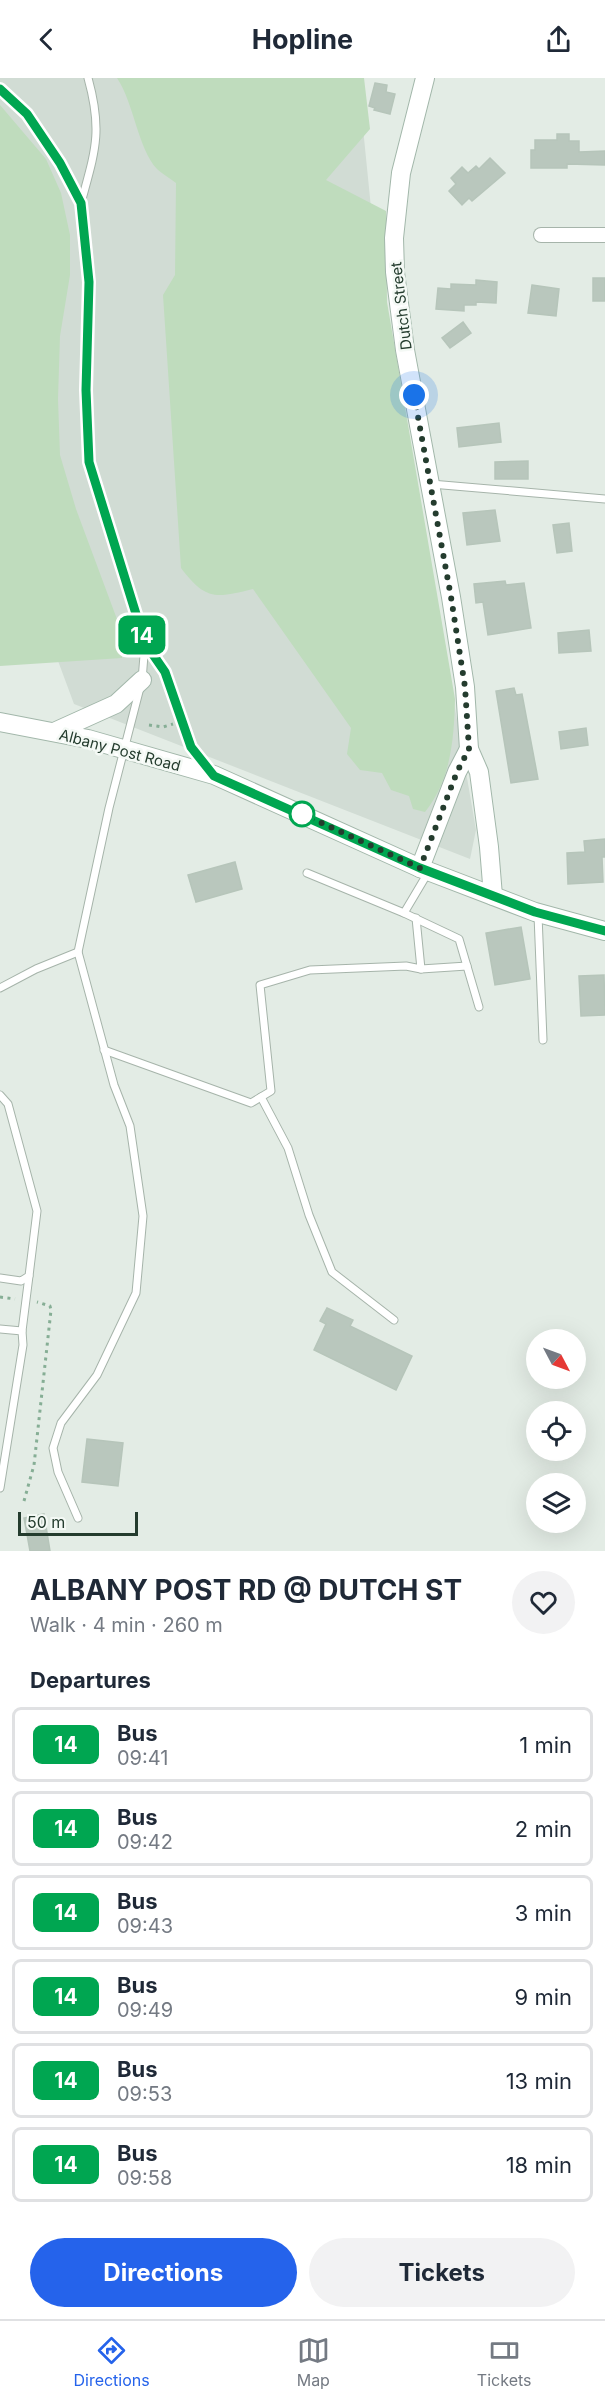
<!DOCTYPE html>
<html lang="en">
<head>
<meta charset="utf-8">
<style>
  :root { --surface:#fff; --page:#f2f2f3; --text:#1f2937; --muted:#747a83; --line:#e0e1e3; --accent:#2563eb }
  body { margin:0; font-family:Inter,sans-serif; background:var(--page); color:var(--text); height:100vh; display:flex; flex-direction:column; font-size:22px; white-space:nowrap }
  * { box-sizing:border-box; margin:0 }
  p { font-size:20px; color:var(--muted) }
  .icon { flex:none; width:33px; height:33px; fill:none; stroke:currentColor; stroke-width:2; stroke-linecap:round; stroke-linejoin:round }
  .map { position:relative; height:1473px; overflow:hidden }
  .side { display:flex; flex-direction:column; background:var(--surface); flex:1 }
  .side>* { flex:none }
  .badge { padding:0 12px; border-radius:9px; font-size:21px; line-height:39px }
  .needle { width:39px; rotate:131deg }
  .controls { position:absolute; left:526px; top:1251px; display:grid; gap:12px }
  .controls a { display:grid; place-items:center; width:60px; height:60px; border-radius:50%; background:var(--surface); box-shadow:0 6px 24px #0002; font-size:30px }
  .scale { position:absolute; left:18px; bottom:15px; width:120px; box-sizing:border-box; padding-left:6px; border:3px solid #243c2e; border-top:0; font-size:16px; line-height:21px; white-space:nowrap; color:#243c2e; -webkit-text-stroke:4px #f4f9f5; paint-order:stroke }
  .you { position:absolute; width:30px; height:30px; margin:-15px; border:4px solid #fff; border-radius:50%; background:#1a73e8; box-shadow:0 0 0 9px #1a73e833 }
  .map>.badge { position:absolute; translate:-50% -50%; box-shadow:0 0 0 3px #fff }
  h2 { padding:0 30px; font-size:22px; line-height:54px }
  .round { display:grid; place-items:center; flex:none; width:63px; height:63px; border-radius:32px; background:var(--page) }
  .summary { display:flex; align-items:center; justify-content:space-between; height:102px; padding:0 30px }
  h1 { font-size:28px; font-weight:700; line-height:45px }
  .cta { display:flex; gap:12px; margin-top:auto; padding:12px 30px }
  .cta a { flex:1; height:69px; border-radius:36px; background:var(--accent); color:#fff; font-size:24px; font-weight:700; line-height:69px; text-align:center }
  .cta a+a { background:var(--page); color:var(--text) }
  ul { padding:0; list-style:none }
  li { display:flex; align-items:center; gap:18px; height:75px; margin:0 12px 9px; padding:0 18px; border:3px solid var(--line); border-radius:9px }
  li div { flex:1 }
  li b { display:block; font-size:22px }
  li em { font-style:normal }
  li .badge { min-width:66px; font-weight:700; text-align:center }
  header { display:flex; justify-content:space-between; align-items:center; height:78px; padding:0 30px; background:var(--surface); font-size:27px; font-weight:700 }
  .dock { display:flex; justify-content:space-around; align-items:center; height:84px; border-top:2px solid var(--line); background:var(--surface); font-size:16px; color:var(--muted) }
  .dock a { display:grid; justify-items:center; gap:3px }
  .dock .on { color:var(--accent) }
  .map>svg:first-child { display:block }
</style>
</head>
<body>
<header><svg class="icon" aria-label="back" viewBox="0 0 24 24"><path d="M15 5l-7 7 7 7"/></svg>Hopline<svg class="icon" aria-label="share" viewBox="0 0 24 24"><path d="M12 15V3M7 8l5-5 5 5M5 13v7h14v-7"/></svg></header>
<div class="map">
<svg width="605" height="1473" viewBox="0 0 605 1473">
  <rect width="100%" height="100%" fill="#e3ece5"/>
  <path fill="#d1dcd4" d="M0,0h358l16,160 102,592 -6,29 -396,-155 -59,-159 -15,-143z"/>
  <g fill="#bfdcbd">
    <path d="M117,0h247l6,51 -44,51 60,31 1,91 68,397c-1,40 -4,81 -30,113l-12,-3 -4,-13 -18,-6 -9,-17 -22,-3 -13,-16 4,-26 -98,-139c-37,9 -47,12 -72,-21l-18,-273 12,-20 1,-92c-6,-5 -14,-9 -19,-14 -19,-20 -23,-66 -40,-91z"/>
    <path d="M0,27l46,54 15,34 9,42v40l-10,61 -2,63 2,56 16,54 45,121 3,17 -2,11 -122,8z"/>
  </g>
  <g fill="#b9c7bd" stroke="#b6c5ba" stroke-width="1.5">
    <path d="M375,5l12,2 -1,7 9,2 -5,20 -16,-4 1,-2 -6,-2z"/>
    <path d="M557,56h12v7h10v11l26,-1v14l-38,-1v4h-36v-18h4v-10h22z"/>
    <path d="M490,80l15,15 -33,28 -3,-3 -7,7 -13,-14 7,-7 -5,-6 11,-11 6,6 8,-7 3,3z"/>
    <rect x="593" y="200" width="12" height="23"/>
    <path d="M476,202l21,2 -1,21 -20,-1v3h-12v6l-28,-2 2,-21 13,1v-5l25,1z"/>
    <path d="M532,207l27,4 -3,27 -28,-3z"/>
    <path d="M463,244l8,11 -21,15 -8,-10z"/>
    <path d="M499,345l2,19 -42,5 -2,-19z"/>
    <path d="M528,383v18h-33v-17z"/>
    <path d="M495,432l5,31 -33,4 -4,-32z"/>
    <path d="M569,445l3,28 -15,2 -4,-28z"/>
    <path d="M505,503l1,4 18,-2 7,45 -43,7 -5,-33 -7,1 -2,-19z"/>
    <path d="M589,552l2,21 -32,2 -1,-20z"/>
    <path d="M514,610l2,7 6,-1 16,85 -27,4 -15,-92z"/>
    <path d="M586,650l2,17 -27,4 -2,-17z"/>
    <path d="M605,761v18h-3l1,25 -35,2 -1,-31 18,-1 -1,-11z"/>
    <path d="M235,784l7,27 -46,13 -8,-27z"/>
    <path d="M521,849l9,52 -35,6 -9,-52z"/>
    <path d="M604,897l1,40 -24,1 -2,-40z"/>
    <path d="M327,1230l26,12 -3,6 62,30 -16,34 -82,-40 12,-26 -6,-3z"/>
    <path d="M87,1361l36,4 -5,43 -36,-4z"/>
    <path d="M44,1436l6,37h-20l-6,-33z"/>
  </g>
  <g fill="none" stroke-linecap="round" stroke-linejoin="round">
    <g stroke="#a6b4aa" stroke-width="9">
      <g id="lane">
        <path d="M0,11l27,25 33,49 21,40 8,79 -3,108 3,72 56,181 -3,37 -33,128 -31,144 -42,17 -36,19"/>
        <path d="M81,125c14,-52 22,-71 7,-125"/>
        <path d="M431,406l174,15"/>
        <path d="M145,565l20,30 26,74 17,21"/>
        <path d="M307,795l97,40 25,-42"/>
        <path d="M404,835l55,26 20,68"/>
        <path d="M538,837l5,125"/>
        <path d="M421,891l46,-3"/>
        <path d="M104,972l147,53 20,-12 -11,-106 50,-15 96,-4 15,3 -5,-51"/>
        <path d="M0,1017l8,9 29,107 -8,65 -8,5 -21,-3"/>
        <path d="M261,1019l27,51 21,67 23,57 62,48"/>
        <path d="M0,1251l22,2 1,14 -23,143"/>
        <path d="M22,1253l7,-55"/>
        <path d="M78,1440l-20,-46 -5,-24 8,-25 36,-48 39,-82 7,-77 -13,-90 -16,-41 -36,-133"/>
      </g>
    </g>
    <g stroke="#a6b4aa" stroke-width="16">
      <path id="street" d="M541,157h64"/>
    </g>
    <g stroke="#a2b7aa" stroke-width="20">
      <g id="secondary">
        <path d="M425,0l-24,95 -7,65 1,34 10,78 46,247 14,90 4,62 10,23 10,75 4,49"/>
        <path d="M0,644l88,17 126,36 206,93 115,44 70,19"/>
        <path d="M54,654l62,-28 26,-24"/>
        <path d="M420,790l37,-96 12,-23"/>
      </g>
    </g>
    <g stroke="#86ae95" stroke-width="3" stroke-dasharray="3 4.5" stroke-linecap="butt">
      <path d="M149,647l14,2 10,-3"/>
      <path d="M0,1219l15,2"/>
      <path d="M24,1423l10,-36 17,-155 -1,-4 -13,-4"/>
    </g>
    <use href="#lane" stroke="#fff" stroke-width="7"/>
    <use href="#street" stroke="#fff" stroke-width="14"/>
    <use href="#secondary" stroke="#fff" stroke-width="18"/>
  </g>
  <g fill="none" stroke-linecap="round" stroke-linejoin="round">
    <g stroke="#fff" stroke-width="14">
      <path id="line" d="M0,11l27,25 33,49 21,40 8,79 -3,108 3,72 56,181 20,29 26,75 23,29 206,92 115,44 70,19"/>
    </g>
    <use href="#line" stroke="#00a651" stroke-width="9"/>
    <path stroke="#243c2e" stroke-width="6" stroke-dasharray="0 10.8" d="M302,736l118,54 37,-96 12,-23 -4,-62 -14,-90 -37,-202"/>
  </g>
  <circle fill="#fff" stroke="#00a651" stroke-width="3" cx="302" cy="736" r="12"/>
  <g text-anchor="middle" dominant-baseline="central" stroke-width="5" stroke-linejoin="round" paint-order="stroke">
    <g font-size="15" fill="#243c2e" stroke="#f4f9f5">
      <text transform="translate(401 228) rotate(-97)">Dutch Street</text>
      <text transform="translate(120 672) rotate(15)">Albany Post Road</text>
    </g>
  </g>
</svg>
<div class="controls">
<a><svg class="needle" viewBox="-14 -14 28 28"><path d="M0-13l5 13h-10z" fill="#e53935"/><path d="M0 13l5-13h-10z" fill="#747a83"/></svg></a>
<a><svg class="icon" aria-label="locate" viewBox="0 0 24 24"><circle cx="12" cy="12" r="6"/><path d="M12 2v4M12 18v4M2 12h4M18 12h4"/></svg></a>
<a><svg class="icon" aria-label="layers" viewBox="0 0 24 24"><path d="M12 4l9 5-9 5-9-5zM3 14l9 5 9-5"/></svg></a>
</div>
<div class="scale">50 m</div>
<div class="you" style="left:414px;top:317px"></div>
<b class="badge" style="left:142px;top:557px;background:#00a651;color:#fff">14</b>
</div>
<section class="side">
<div class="summary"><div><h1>ALBANY POST RD @ DUTCH ST</h1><p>Walk · 4 min · 260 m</p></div><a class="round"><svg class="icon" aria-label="heart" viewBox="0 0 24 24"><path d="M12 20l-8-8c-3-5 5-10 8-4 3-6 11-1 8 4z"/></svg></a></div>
<h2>Departures</h2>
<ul>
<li><span class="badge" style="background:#00a651;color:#fff">14</span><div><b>Bus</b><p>09:41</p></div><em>1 min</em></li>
<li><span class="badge" style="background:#00a651;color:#fff">14</span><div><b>Bus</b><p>09:42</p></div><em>2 min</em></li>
<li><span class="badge" style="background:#00a651;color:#fff">14</span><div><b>Bus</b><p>09:43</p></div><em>3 min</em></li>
<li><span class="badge" style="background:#00a651;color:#fff">14</span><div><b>Bus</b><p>09:49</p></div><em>9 min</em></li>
<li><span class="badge" style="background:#00a651;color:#fff">14</span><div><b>Bus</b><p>09:53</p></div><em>13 min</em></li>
<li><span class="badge" style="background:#00a651;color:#fff">14</span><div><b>Bus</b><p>09:58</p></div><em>18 min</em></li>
</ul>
<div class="cta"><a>Directions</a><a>Tickets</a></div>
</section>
<nav class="dock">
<a class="on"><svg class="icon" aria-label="directions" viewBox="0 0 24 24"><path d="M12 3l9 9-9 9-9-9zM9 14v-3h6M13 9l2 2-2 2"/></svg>Directions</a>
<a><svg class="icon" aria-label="map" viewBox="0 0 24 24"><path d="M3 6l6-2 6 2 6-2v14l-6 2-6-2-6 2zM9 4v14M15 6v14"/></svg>Map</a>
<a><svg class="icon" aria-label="tickets" viewBox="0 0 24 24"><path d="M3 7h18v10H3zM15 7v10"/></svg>Tickets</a>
</nav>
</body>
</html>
